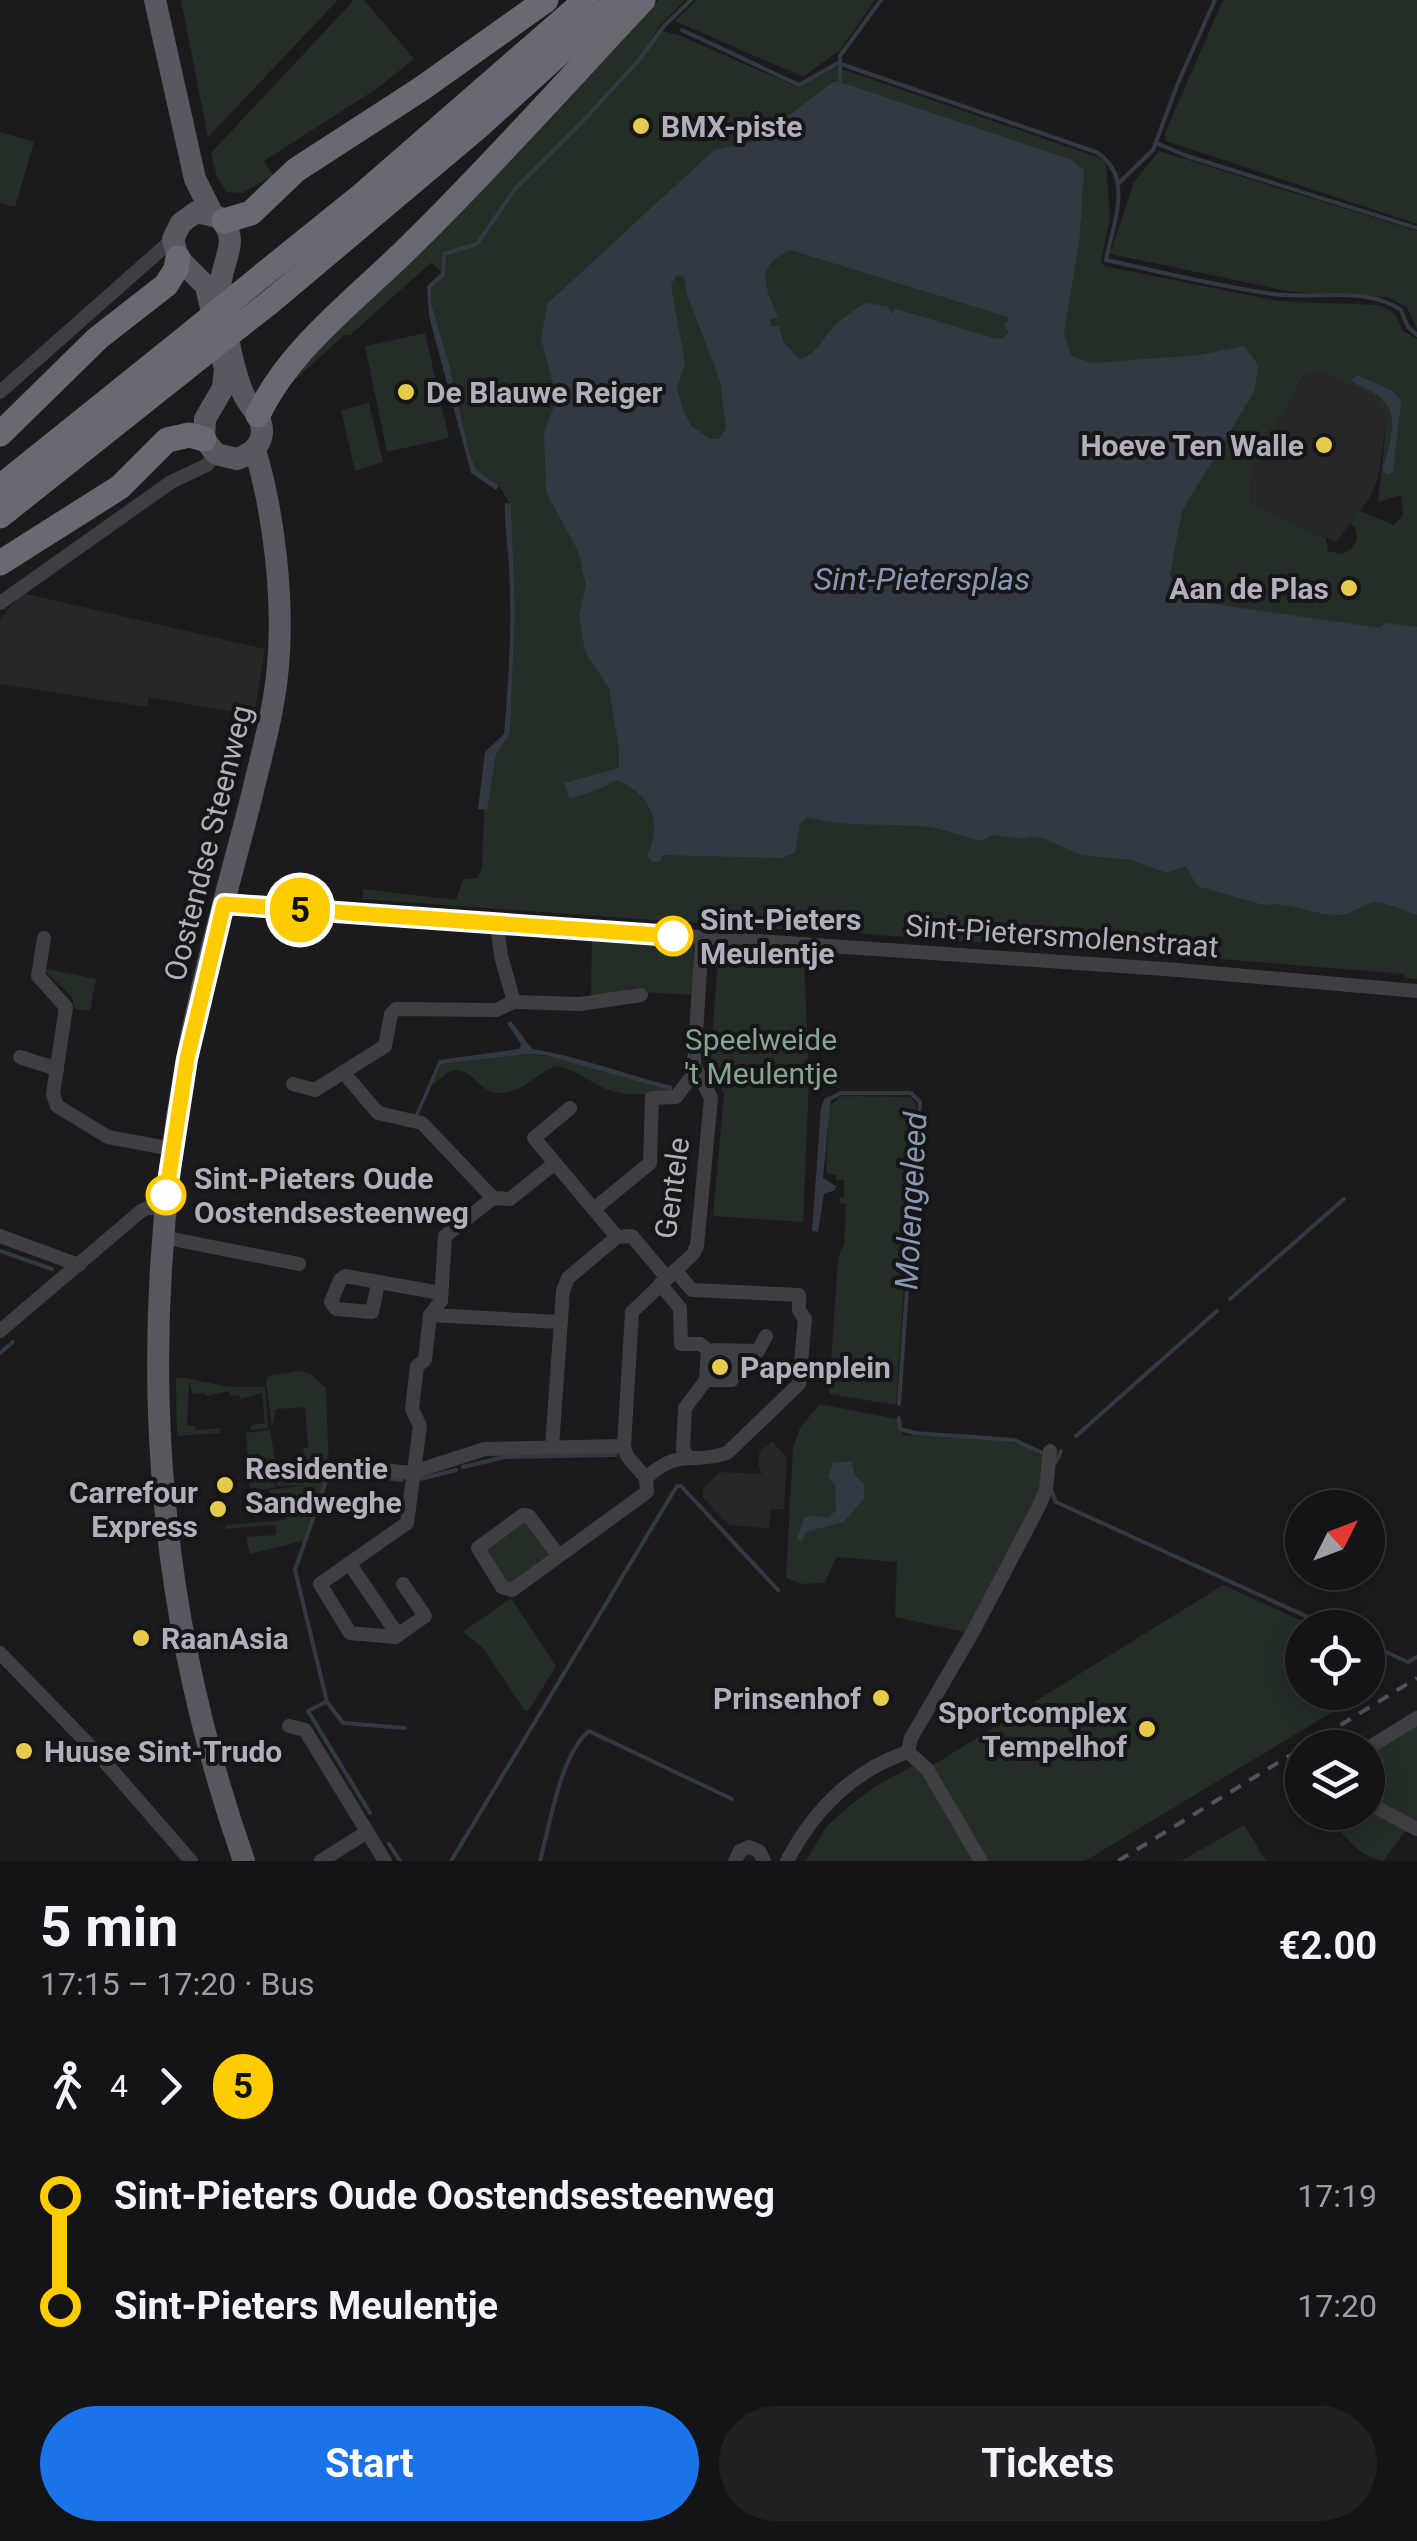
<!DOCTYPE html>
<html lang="en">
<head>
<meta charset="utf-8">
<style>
  :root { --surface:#141416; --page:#212123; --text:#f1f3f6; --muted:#9d9ea1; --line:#333335; --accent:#1a73e8 }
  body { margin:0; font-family:Roboto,sans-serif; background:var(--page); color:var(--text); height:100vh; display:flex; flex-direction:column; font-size:38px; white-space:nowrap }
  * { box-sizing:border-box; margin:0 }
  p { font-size:32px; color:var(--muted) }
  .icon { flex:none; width:55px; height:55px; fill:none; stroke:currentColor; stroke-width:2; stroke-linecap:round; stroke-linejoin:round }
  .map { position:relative; height:1861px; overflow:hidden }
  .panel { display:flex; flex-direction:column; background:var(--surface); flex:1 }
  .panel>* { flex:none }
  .badge { padding:0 20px; border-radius:32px; font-size:35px; line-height:65px }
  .needle { width:65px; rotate:48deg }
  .tools { position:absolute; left:1285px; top:1490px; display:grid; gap:20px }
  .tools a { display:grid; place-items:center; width:100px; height:100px; border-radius:50%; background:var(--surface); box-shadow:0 5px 25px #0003,0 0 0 2px var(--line); font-size:50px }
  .map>.badge { position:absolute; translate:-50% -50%; box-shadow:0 0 0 5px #fff }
  .legs { display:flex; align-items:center; gap:15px; height:110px; padding:0 40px; font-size:32px }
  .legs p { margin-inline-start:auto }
  .headline { display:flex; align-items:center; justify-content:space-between; height:170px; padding:0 40px }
  h1 { font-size:55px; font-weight:700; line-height:75px }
  .action { display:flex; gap:20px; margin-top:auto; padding:20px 40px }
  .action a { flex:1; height:115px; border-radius:60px; background:var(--accent); color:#fff; font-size:40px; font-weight:700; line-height:115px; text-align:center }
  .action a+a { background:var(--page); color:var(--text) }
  ul { padding:0 40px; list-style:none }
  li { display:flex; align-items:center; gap:35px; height:110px; font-size:38px }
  li i { display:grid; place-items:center; width:15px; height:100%; margin:0 12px; background:currentColor }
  li i::after { content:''; width:25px; height:25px; margin:-12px; border:8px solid; border-radius:50%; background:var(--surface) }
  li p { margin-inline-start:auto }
  li:first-child i { background:linear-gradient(#0000 50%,currentColor 0) }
  li:last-child i { background:linear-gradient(currentColor 50%,#0000 0) }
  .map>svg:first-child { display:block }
</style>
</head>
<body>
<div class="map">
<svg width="1417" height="1861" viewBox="0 0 1417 1861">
  <rect width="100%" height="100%" fill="#1b1b1d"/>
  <g fill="#27272a">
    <path d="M1320,371l52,25 15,22 -9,60 -8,20 -34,44 -87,-39v-32l57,-98z"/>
    <path d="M22,593l243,56 -11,67 -105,-19 -2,10 -147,-23v-65z"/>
    <path d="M772,1441l15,17 -3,51h-13l-2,19 -40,-3 -26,-27v-10l17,-16 42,2 -4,-10 1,-11z"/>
  </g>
  <g fill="#252d27" fill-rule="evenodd">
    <path d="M181,0h157l-130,137z"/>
    <path d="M354,0h10l50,59 -38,30 -112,72 9,14 -30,18 -16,-1 -10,-15 -6,-24z"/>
    <path d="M659,0h26l-23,23 -13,20 14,-12 16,4 118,52 36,-21 267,92 6,6 4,54 -9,43 3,5 174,35 102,4 15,9 8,17 14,8v640l-13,-1v-4l-208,-17v-9l-22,-1v11l-359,-28 1,-10 -15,3 3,8 -441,-32v-10l93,11 7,-21 14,-1 5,-10 2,-58h3l9,-55 14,-23 5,-121 -4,-106 -12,-19 -23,-17 -7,-17 -20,-89 -18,-60v-15l13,-12 -12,-14 -82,73h-6l-61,56 13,-19 203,-202zM1320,371l52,25 15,22 -9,84 23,-7 2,20 -9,10 -34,-14 -9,12 5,7 1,10 -7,10 -10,4 -12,-3 -2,-13 -77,-35 1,-32 55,-97z"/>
    <path d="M697,0h178l-35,50 -37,27 -128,-56z"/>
    <path d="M1223,0h194v224l-251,-83 -1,-8z"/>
    <path d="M0,132l34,10 -19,65 -15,-4z"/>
    <path d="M1159,151l258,80v98l-10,-22 -20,-10 -94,-5 -183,-38 24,-72z"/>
    <path d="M425,333l24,105 -62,14 -22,-106z"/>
    <path d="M369,403l14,59 -28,9 -14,-61z"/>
    <path d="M592,939l101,4v52l-53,-3 -4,-4 -45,9z"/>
    <path d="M718,955l86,4 5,121 -6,142 -90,-6 11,-123 -14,-24z"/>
    <path d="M47,969l49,10 -6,32 -15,-2 -3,-12 -25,-24z"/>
    <path d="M528,1054l31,4 113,33c-22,5 -52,6 -72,-5 -15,-7 -27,-17 -44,-20 -20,7 -34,28 -57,27 -20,0 -28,-28 -48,-22 -7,3 -14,11 -19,14l9,-21z"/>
    <path d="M841,1096l69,1 6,7 -20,301 -67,-11 9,-136 6,-14 2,-40 -6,-1 -1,-5 5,-1v-17h-8v-5l-10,-2 3,-66z"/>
    <path d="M297,1371l13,2 16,15 3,84 -26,69 -53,13 -4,-17 30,-2v-10l-50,4v-4l59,-5 -2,-26h-13v-4l35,-5 -28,1 -3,-24 1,26 -25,2 -4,-57 24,-3 8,45 28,-3 -3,-24 5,-1 -3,-40 -29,2 -4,19 -6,-46 2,-6z"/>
    <path d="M180,1377l49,10h36l3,41 -17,2v-5l14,-2 -3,-30 -22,6 -1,-4 -9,1 -1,-5 -23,5 -1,-3 -12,1 -4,-12 -2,44h8l1,4 24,-2 1,5 -44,3 -1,-58z"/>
    <path d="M820,1404l81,16 2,15c35,2 118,-2 141,23l-1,30 -74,145 -74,-16 2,-55 -61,-5 -11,26 -23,1 -16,-6 7,-130 7,-20z"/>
    <path d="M525,1520l26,33 -42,31 -6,-2 -19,-36z"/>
    <path d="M1223,1585l92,42 -13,1v64l62,1 -279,168h-279l20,-34 23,-21 27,-20 38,-21 8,7z"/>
    <path d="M511,1598l45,68 -27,44 -4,1 -42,-63 -20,-16z"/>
    <path d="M1417,1710v126l-12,-5 -22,30c-26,-5 -41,-28 -57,-48l42,-1v-64l-10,-1z"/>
    <path d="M1244,1825l22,36h-85z"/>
  </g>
  <g fill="#333942" fill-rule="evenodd">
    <path d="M833,82h7l232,78 12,10 -5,74 -15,88 7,24 21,7 107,-8 45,-9 14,19 -3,25 -73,121 -12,64 10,20 19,7 181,26 5,-5 32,4v288c-13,-4 -33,-15 -46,-12 -14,4 -20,13 -36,12 -24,-1 -48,-14 -71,-10l-67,-19 -11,-20 -19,7 -36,-13 -50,-5 -38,-17 -14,-1 -6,2 -31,-4 -10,6c-21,-4 -39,-14 -62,-15 -42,-3 -70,2 -113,-9l-7,7 -5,29 -15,5 -118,-3 -2,7h-8l-5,-6c16,-33 4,-63 -31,-76l-14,8 -32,11 -6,-16 55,-15v-19l-10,-61 -24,-36 -6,-36 7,-31 -8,-34 -32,-59 -2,-60 13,-33 -16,-61 6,-34 167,-154 48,-10 25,-23zM791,250l217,67 1,4 -5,3 5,9 -7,6 -8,-1 -98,-29 -5,5 -3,-8 -23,-3c-5,3 -29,20 -32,24 -10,11 -17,29 -34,32l-16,-18 -4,-15h-8l-1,-7 8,-1c-12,-32 -26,-51 13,-68zM677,275l7,2 4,20 32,84 6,47 -7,11h-9l-19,-13 -9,-19 -5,-19 8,-24 -14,-79z"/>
    <path d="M441,273l3,4 -13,11v15l18,60 20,89 7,17 23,17 -3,4 -25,-17 -42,-157 -2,-30z"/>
    <path d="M1357,375l36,16 8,10 -8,71 -7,3 -3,-7c6,-22 19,-53 -3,-71 -8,-7 -20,-10 -29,-17z"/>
    <path d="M505,503l6,1 4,107 -5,122 -14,22 -9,55 -9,-1 7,-57 19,-18c5,-55 8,-112 5,-168 -1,-21 -5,-41 -4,-63z"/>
    <path d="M511,1021l21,28c48,7 93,26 140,37v5l-127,-36 -17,-1 -87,10 -23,52 -3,-1 24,-55 80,-11 2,-5 -14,-21z"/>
    <path d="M831,1096l-8,82 13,8 -1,4 -11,4 -6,38 -6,-1 9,-124 4,-9z"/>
    <path d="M851,1461l4,14 9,9v15l-21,23 -37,10 -5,11 -4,-5 7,-19 6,-4 17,3 9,-7 -1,-26 -7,-8 5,-14z"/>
  </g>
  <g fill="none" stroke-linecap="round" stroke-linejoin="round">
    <g stroke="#333942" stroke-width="4">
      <path d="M682,30l117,55 39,-22 258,89c39,24 17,72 10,108 55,12 111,26 167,34 40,6 93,-9 128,16l7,17 9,8"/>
      <path d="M840,82v-26l41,-56"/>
      <path d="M1156,143l31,13 230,72"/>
      <path d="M1120,182l33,-32 25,-67 37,-83"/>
      <path d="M443,275l1,-21 33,-10 38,-55 68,-68 56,-61 25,-34 27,-26"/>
      <path d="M829,1099l12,-6h70l9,9 -21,302"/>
      <path d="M0,1251l52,18"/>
      <path d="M1230,1299l114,-100"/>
      <path d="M0,1353l13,-11"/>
      <path d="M899,1418l1,11 15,4 99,7 31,14"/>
      <path d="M1076,1436l141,-125"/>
      <path d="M1056,1462l5,-11"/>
      <path d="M463,1467l41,-10 112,-2"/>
      <path d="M330,1470l-35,100 32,132 16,21 62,5"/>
      <path d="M331,1471l70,9"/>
      <path d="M420,1479l36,-9"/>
      <path d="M1052,1492l4,10 276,126"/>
      <path d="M1368,1644l40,18 9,-5"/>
      <path d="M326,1702l-18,9 62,102"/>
      <path d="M389,1844l11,17"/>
      <path d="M451,1861l226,-375h4l97,104"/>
      <path d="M540,1861c10,-36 20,-106 49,-130l143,68"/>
    </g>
    <g stroke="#3e3e43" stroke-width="14">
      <path d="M0,392l173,-153"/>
      <path d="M0,603l171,-121 36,-17 9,-11"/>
      <path d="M223,904l955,66 239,21"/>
      <path d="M44,938l-6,38 28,31 -13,87 4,12 51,31 64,12"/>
      <path d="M514,1002l66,2 61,-9"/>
      <path d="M20,1057l37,12"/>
      <path d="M343,1072l35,41 44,10 71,75"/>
      <path d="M293,1084l22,6 70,-44 6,-32 5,-5 100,1 18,-8 -13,-46 -4,-32"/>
      <path d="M570,1108l-36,30 83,99 15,-1 35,42"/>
      <path d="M594,1209l56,-46 2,-65 24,-1 19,-25"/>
      <path d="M0,1236l79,29"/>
      <path d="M162,1237l137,27"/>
      <path d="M378,1284l-6,28 -36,-3 -5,-7 9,-22 5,-4 96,17"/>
      <path d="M660,1284l20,24 1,36h19l8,6 50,1 8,-15"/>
      <path d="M430,1315l130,7"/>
      <path d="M0,1331l141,-120 6,-3h18"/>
      <path d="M708,1350l-2,30h26l2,-28"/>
      <path d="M552,1447l11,-156 5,-13 49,-41"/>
      <path d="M687,1456l-4,-7 2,-41 21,-28"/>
      <path d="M356,1467l54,6 75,-24 139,-3"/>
      <path d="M646,1478l-19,-22 -3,-10 8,-134 61,-58 4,-8 14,-148 -17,-33 8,-127"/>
      <path d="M558,1555l-29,-39 -6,-1 -45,33 24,39 10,3 135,-98 -1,-14c34,-31 46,-13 81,-25l72,-69 6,-65 -6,-9v-15l-107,-5 -17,-20"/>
      <path d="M349,1563l49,72"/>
      <path d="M403,1584l22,32 -30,21 -45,-4 -30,-49 87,-61 13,-97 -8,-17 5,-43 8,-6 5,-45 11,-14 4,-65 48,-38 17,1 45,-36"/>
      <path d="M0,1653l98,101 93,107"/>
      <path d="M289,1726l16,4 80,131"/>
      <path d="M1368,1748l49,-30"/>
      <path d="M908,1752l3,-14 63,-108 64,-122 8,-18 4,-39"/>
      <path d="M908,1752l19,17 54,92"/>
      <path d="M1368,1803l49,26"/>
      <path d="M321,1861l46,-29"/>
      <path d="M735,1861l5,-10 9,-4 10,4 5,10"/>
      <path d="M787,1861c26,-50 66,-91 121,-109"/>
    </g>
    <g stroke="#585960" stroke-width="22">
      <path d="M155,0l40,179 17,34"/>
      <path d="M196,212l22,5c26,23 1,46 2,74 6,33 10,69 22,100 5,14 21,25 20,41 -1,15 -12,22 -25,27l-21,-5 -12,-15 1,-20 18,-31 2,-19 -19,-83 -28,-28 -5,-19 8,-16z"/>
      <path d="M244,1861c-92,-262 -108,-524 -58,-797 16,-87 41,-172 63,-257 11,-47 25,-93 29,-141 6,-66 -4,-153 -23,-216"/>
    </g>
    <g stroke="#686972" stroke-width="25">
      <path d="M224,221l27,-8 45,-43 125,-81 125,-89"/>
      <path d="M264,274l98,-79 224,-195"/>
      <path d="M269,303l209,-176 140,-127"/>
      <path d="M258,415c33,-70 104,-120 158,-175 78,-77 152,-160 227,-240"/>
      <path d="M0,434l98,-96 68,-53 10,-16 2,-11"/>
      <path d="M0,487l193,-155"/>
      <path d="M0,516l200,-159"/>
      <path d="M0,563l120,-76 47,-47 22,-5 15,4"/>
    </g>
    <g stroke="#53545a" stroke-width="4" stroke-dasharray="12 10" stroke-linecap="butt">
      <path d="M1303,1748l114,-70"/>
      <path d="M1118,1861l184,-113"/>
    </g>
    <g stroke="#686972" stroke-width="25">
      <path d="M193,332l71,-58"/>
      <path d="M200,357l69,-54"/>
    </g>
  </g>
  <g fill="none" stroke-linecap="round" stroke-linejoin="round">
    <g stroke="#fff" stroke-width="22">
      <path id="line-1" d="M166,1195l21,-136 37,-155 449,32"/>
    </g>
    <use href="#line-1" stroke="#fc0" stroke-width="15"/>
  </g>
  <g fill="#e6ca49" stroke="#161618" stroke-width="4">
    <circle cx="641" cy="126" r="10"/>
    <circle cx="406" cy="392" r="10"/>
    <circle cx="1324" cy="445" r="10"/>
    <circle cx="1349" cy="588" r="10"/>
    <circle cx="720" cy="1367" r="10"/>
    <circle cx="225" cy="1485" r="10"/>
    <circle cx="218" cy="1509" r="10"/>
    <circle cx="141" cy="1638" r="10"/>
    <circle cx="881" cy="1698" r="10"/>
    <circle cx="1147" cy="1729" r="10"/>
    <circle cx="24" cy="1751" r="10"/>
  </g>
  <g fill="#fff" stroke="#fc0" stroke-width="5">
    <circle cx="673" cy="936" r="18"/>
    <circle cx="166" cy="1195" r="18"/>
  </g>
  <g text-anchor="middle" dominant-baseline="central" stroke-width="8" stroke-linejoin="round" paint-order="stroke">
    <g font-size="30" font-weight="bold" fill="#aeb0bb" stroke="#161618" text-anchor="start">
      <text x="661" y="126">BMX-piste</text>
      <text x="426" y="392">De Blauwe Reiger</text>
      <text x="1304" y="445" text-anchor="end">Hoeve Ten Walle</text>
      <text x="1329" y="588" text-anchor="end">Aan de Plas</text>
      <text x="740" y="1367">Papenplein</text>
      <text x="245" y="1468">Residentie<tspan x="245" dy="34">Sandweghe</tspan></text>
      <text x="198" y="1492" text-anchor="end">Carrefour<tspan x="198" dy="34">Express</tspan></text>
      <text x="161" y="1638">RaanAsia</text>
      <text x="861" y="1698" text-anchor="end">Prinsenhof</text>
      <text x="1127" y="1712" text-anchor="end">Sportcomplex<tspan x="1127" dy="34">Tempelhof</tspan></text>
      <text x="44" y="1751">Huuse Sint-Trudo</text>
    </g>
    <g font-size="30" fill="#aeb0bb" stroke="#161618">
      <text transform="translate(208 843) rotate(-76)">Oostendse Steenweg</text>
      <text transform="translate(1062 936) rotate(4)">Sint-Pietersmolenstraat</text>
      <text transform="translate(672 1188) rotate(-82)">Gentele</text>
    </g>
    <g font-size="30" font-weight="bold" fill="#aeb0bb" stroke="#161618" text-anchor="start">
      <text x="700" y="919">Sint-Pieters<tspan x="700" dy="34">Meulentje</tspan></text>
      <text x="194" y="1178">Sint-Pieters Oude<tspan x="194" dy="34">Oostendsesteenweg</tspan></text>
    </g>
    <g font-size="30" fill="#87a58d" stroke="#161618">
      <text x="761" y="1039">Speelweide<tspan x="761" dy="34">'t Meulentje</tspan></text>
    </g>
    <g font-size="32" font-style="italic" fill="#8898b3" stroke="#161618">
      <text x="922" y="579">Sint-Pietersplas</text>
      <text transform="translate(911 1201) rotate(-87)">Molengeleed</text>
    </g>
  </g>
</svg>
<div class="tools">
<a><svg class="needle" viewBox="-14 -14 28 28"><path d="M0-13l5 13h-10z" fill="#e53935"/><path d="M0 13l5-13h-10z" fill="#9d9ea1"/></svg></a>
<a><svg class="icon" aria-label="locate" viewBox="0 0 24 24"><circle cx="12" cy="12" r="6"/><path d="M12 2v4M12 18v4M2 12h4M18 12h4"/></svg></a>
<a><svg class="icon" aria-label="layers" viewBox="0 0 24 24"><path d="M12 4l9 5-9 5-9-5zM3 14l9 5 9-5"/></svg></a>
</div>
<b class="badge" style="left:300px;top:910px;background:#fc0;color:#111">5</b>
</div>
<section class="panel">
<div class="headline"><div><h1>5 min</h1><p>17:15 – 17:20 · Bus</p></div><b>€2.00</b></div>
<div class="legs"><svg class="icon" aria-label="walk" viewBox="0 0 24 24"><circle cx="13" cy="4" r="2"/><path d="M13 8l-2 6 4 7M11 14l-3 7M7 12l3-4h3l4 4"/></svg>4<svg class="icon" aria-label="forward" viewBox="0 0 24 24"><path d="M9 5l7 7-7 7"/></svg><b class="badge" style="background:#fc0;color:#111">5</b></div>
<ul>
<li><i style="color:#fc0"></i><b>Sint-Pieters Oude Oostendsesteenweg</b><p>17:19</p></li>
<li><i style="color:#fc0"></i><b>Sint-Pieters Meulentje</b><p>17:20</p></li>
</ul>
<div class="action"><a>Start</a><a>Tickets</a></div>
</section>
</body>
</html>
